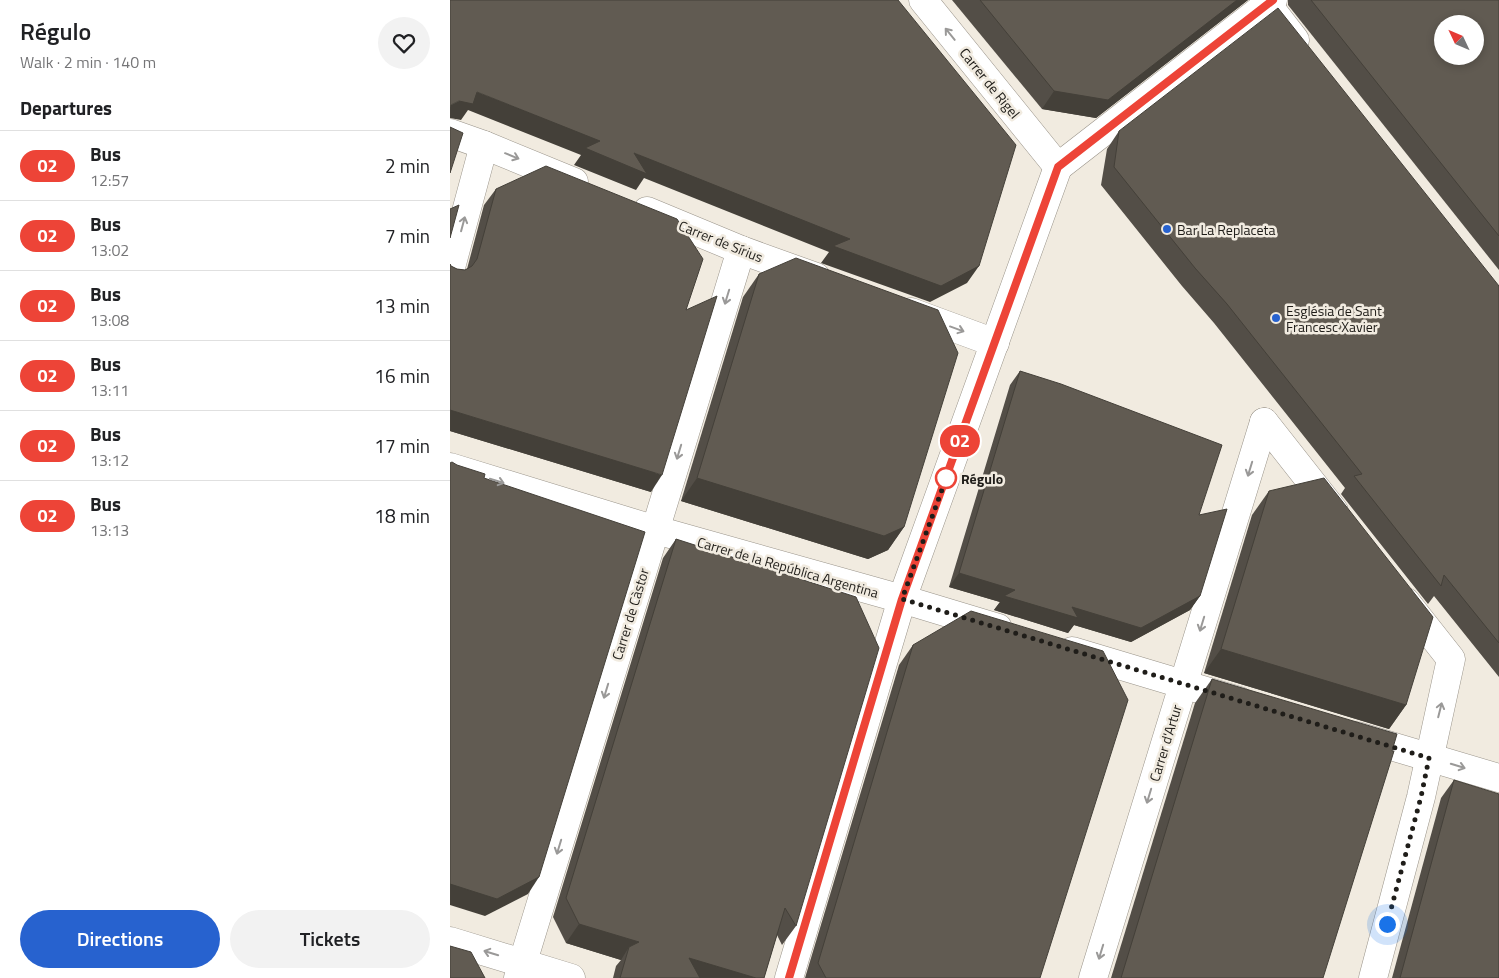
<!DOCTYPE html>
<html lang="en">
<head>
<meta charset="utf-8">
<style>
  :root { --surface:#fff; --page:#f2f2f2; --text:#202124; --muted:#757577; --line:#e0e0e0; --accent:#2762cf }
  body { margin:0; font-family:"Titillium Web",sans-serif; background:var(--page); color:var(--text); height:100vh; display:flex; flex-direction:column; font-size:19px; white-space:nowrap }
  * { box-sizing:border-box; margin:0 }
  p { font-size:16px; color:var(--muted) }
  .icon { flex:none; width:28px; height:28px; fill:none; stroke:currentColor; stroke-width:2; stroke-linecap:round; stroke-linejoin:round }
  .map { position:relative; flex:1; overflow:hidden }
  .sheet { display:flex; flex-direction:column; background:var(--surface); width:450px }
  .sheet>* { flex:none }
  .badge { padding:0 10px; border-radius:16px; font-size:18px; line-height:32px }
  .needle { width:32px; rotate:314deg }
  .tools { position:absolute; left:984px; top:15px; display:grid; gap:10px }
  .tools a { display:grid; place-items:center; width:50px; height:50px; border-radius:50%; background:var(--surface); box-shadow:0 2px 8px #0003; font-size:25px }
  .you { position:absolute; width:25px; height:25px; margin:-12px; border:4px solid #fff; border-radius:50%; background:#1a73e8; box-shadow:0 0 0 8px #1a73e833 }
  .map>.badge { position:absolute; translate:-50% -50%; box-shadow:0 0 0 2px #fff }
  h2 { padding:0 20px; font-size:19px; line-height:45px }
  .round { display:grid; place-items:center; flex:none; width:52px; height:52px; border-radius:26px; background:var(--page) }
  .headline { display:flex; align-items:center; justify-content:space-between; height:85px; padding:0 20px }
  h1 { font-size:24px; font-weight:600; line-height:38px }
  .cta { display:flex; gap:10px; margin-top:auto; padding:10px 20px }
  .cta a { flex:1; height:58px; border-radius:30px; background:var(--accent); color:#fff; font-size:20px; font-weight:600; line-height:58px; text-align:center }
  .cta a+a { background:var(--page); color:var(--text) }
  ul { padding:0; list-style:none }
  li { display:flex; align-items:center; gap:15px; height:70px; padding:0 20px; border-top:1px solid var(--line) }
  li div { flex:1 }
  li b { display:block; font-size:19px }
  li em { font-style:normal }
  li .badge { min-width:55px; font-weight:700; text-align:center }
  main { display:flex; flex:1; min-height:0 }
  .map>svg:first-child { display:block }
</style>
</head>
<body>
<main>
<section class="sheet">
<div class="headline"><div><h1>Régulo</h1><p>Walk · 2 min · 140 m</p></div><a class="round"><svg class="icon" aria-label="heart" viewBox="0 0 24 24"><path d="M12 20l-8-8c-3-5 5-10 8-4 3-6 11-1 8 4z"/></svg></a></div>
<h2>Departures</h2>
<ul>
<li><span class="badge" style="background:#ed4437;color:#fff">02</span><div><b>Bus</b><p>12:57</p></div><em>2 min</em></li>
<li><span class="badge" style="background:#ed4437;color:#fff">02</span><div><b>Bus</b><p>13:02</p></div><em>7 min</em></li>
<li><span class="badge" style="background:#ed4437;color:#fff">02</span><div><b>Bus</b><p>13:08</p></div><em>13 min</em></li>
<li><span class="badge" style="background:#ed4437;color:#fff">02</span><div><b>Bus</b><p>13:11</p></div><em>16 min</em></li>
<li><span class="badge" style="background:#ed4437;color:#fff">02</span><div><b>Bus</b><p>13:12</p></div><em>17 min</em></li>
<li><span class="badge" style="background:#ed4437;color:#fff">02</span><div><b>Bus</b><p>13:13</p></div><em>18 min</em></li>
</ul>
<div class="cta"><a>Directions</a><a>Tickets</a></div>
</section>
<div class="map">
<svg width="1049" height="978" viewBox="0 0 1049 978">
  <rect width="100%" height="100%" fill="#f1ebe0"/>
  <g fill="none" stroke-linecap="round" stroke-linejoin="round">
    <g stroke="#9a948a" stroke-width="29">
      <g id="minor">
        <path d="M473,0l135,167"/>
        <path d="M814,0l31,40"/>
        <path d="M0,133l34,12 90,37"/>
        <path d="M608,167l215,-167"/>
        <path d="M197,211l94,39 75,27"/>
        <path d="M0,271l34,-126"/>
        <path d="M461,312l84,31"/>
        <path d="M814,422l70,89"/>
        <path d="M0,467l206,63 246,69 96,29"/>
        <path d="M622,651l167,50"/>
        <path d="M907,736l142,42"/>
        <path d="M0,941l121,37"/>
        <path d="M68,978l223,-728"/>
        <path d="M339,978l113,-379 156,-432"/>
        <path d="M643,978l171,-556"/>
        <path d="M923,978l48,-181 30,-138 -45,-57"/>
      </g>
    </g>
    <use href="#minor" stroke="#fff" stroke-width="28"/>
  </g>
  <g fill="#534e47">
    <path d="M502,0h296l-152,118 -54,-9z"/>
    <path d="M838,0h211v270l-211,-265z"/>
    <path d="M669,131l380,155v391l-65,-81 -6,8 -87,-110 4,-6 -131,-165 -32,-37 -81,-101 6,-36z"/>
    <path d="M46,189l190,121 -35,182 -201,-61v-167l1,2 6,3 8,1 2,-1 17,-64z"/>
    <path d="M309,274l145,253 -16,23 -20,9 -187,-58 62,-204z"/>
    <path d="M570,371l179,144 1,81 -10,14 -59,32 -57,-17 -6,8 -74,-23 6,-8 -51,-15 61,-202z"/>
    <path d="M819,491l137,214 -17,24 -185,-56 48,-158z"/>
    <path d="M226,539l120,387 -14,19 -5,-10 -13,43h-151l3,-12 5,-6 -55,-17 -13,-26 110,-359z"/>
    <path d="M463,645l127,333h-235l94,-313z"/>
    <path d="M762,679l111,299h-212l84,-275z"/>
    <path d="M1004,780l45,198h-107l49,-180z"/>
  </g>
  <g fill="#444039">
    <path d="M787,0h11l-152,118 -54,-9 12,-18z"/>
    <path d="M27,92l157,61 345,113 -12,17 -37,19 -109,-39 8,-11 -185,-74 -8,12 -62,-25 7,-10 -113,-45 -7,10 -11,-2v-11l1,-2z"/>
    <path d="M0,410l212,65 -11,17 -201,-61z"/>
    <path d="M247,478l207,49 -16,23 -20,9 -187,-58z"/>
    <path d="M509,573l113,34 128,-11 -10,14 -59,32 -57,-17 -6,8 -74,-23 6,-8 -51,-15z"/>
    <path d="M771,649l185,56 -17,24 -185,-56z"/>
    <path d="M89,877l-11,17 -43,22 -35,-11v-21z"/>
    <path d="M129,924l60,18 -10,5 -8,13 -55,-17z"/>
    <path d="M239,958l67,20h-75z"/>
  </g>
  <g fill="#615b52" stroke="#444039" fill-rule="evenodd">
    <path d="M0,0h448l118,145 -37,121 -38,20 -108,-40 17,-7 -216,-86 13,21 -62,-26 15,-7 -123,-49 -4,12 -14,-3 -8,4 -1,2z"/>
    <path d="M530,0h257l-129,100 -54,-9z"/>
    <path d="M861,0h188v236zM992,24h33v32h-33z"/>
    <path d="M828,8l221,278v357l-55,-68 -3,11 -87,-110 8,-2 -135,-170 -32,-36 -81,-101 5,-36z"/>
    <path d="M0,127l13,6 -13,40z"/>
    <path d="M96,166l131,53 26,40 -17,51 31,-14 -55,179 -212,-65v-146l1,2 6,3 8,1 7,-4 5,-7 19,-70z"/>
    <path d="M9,205l-9,33v-29z"/>
    <path d="M346,258l142,52 20,43 -54,174 -20,9 -187,-58 62,-204z"/>
    <path d="M570,371l41,13 161,61 -23,70 28,-6 -27,87 -59,32 -69,-21 6,11 -74,-22 11,-6 -56,-17z"/>
    <path d="M2,462l5,3 28,9 -1,4 161,54 -106,345 -42,22 -47,-15v-421z"/>
    <path d="M874,478l109,139 -27,88 -185,-56 48,-158z"/>
    <path d="M226,539l180,58 23,51 -83,278 -11,-18 -21,70h-8l-67,-20 11,20h-80l9,-31 10,-5 -60,-18 -13,-26z"/>
    <path d="M521,611l132,40 25,49 -88,278h-214l-8,-15 95,-318z"/>
    <path d="M762,679l185,55 -5,17h2l-71,227h-202z"/>
    <path d="M1004,780l45,14v184h-99z"/>
    <path d="M0,946l21,6 14,26h-35z"/>
  </g>
  <defs><path id="oneway-shaft" d="M-6 0H5M1.5-3L5.5 0L1.5 3" fill="none" stroke-width="1.6" stroke-linecap="round" stroke-linejoin="round" transform="scale(1.25)"/></defs>
  <g stroke="#9a9998">
    <use href="#oneway-shaft" transform="translate(500 34) rotate(-129)"/>
    <use href="#oneway-shaft" transform="translate(62 156) rotate(22)"/>
    <use href="#oneway-shaft" transform="translate(13 224) rotate(-75)"/>
    <use href="#oneway-shaft" transform="translate(277 297) rotate(107)"/>
    <use href="#oneway-shaft" transform="translate(507 329) rotate(20)"/>
    <use href="#oneway-shaft" transform="translate(229 452) rotate(107)"/>
    <use href="#oneway-shaft" transform="translate(800 469) rotate(107)"/>
    <use href="#oneway-shaft" transform="translate(47 481) rotate(17)"/>
    <use href="#oneway-shaft" transform="translate(752 624) rotate(107)"/>
    <use href="#oneway-shaft" transform="translate(156 691) rotate(107)"/>
    <use href="#oneway-shaft" transform="translate(990 710) rotate(-76)"/>
    <use href="#oneway-shaft" transform="translate(1008 766) rotate(17)"/>
    <use href="#oneway-shaft" transform="translate(699 796) rotate(107)"/>
    <use href="#oneway-shaft" transform="translate(109 847) rotate(107)"/>
    <use href="#oneway-shaft" transform="translate(651 952) rotate(107)"/>
    <use href="#oneway-shaft" transform="translate(41 953) rotate(-163)"/>
  </g>
  <g fill="none" stroke-linecap="round" stroke-linejoin="round">
    <g stroke="#fff" stroke-width="11">
      <path id="line" d="M339,978l113,-379 156,-432 215,-167"/>
    </g>
    <use href="#line" stroke="#ed4437" stroke-width="8"/>
    <path stroke="#1f1d19" stroke-width="5" stroke-dasharray="0 9" d="M496,478l1,-2 -45,123 527,159 -8,39 -34,127"/>
  </g>
  <g fill="#2762cf" stroke="#f1ebe0" stroke-width="2">
    <circle cx="717" cy="229" r="5"/>
    <circle cx="826" cy="318" r="5"/>
  </g>
  <circle fill="#fff" stroke="#ed4437" stroke-width="2.5" cx="496" cy="478" r="10"/>
  <g text-anchor="middle" dominant-baseline="central" stroke-width="5" stroke-linejoin="round" paint-order="stroke">
    <g font-size="14" fill="#1f1d19" stroke="#f1ebe0">
      <text transform="translate(540 83) rotate(51)">Carrer de Rigel</text>
      <text transform="translate(271 241) rotate(22)">Carrer de Sírius</text>
      <text transform="translate(338 567) rotate(16)">Carrer de la República Argentina</text>
      <text transform="translate(180 614) rotate(-73)">Carrer de Càstor</text>
      <text transform="translate(715 743) rotate(-73)">Carrer d'Artur</text>
    </g>
    <g font-size="14" fill="#1f1d19" stroke="#f1ebe0" text-anchor="start">
      <text x="727" y="229">Bar La Replaceta</text>
      <text x="836" y="310">Església de Sant<tspan x="836" dy="16">Francesc Xavier</tspan></text>
    </g>
    <g font-size="14" font-weight="bold" fill="#1f1d19" stroke="#f1ebe0" text-anchor="start">
      <text x="511" y="478">Régulo</text>
    </g>
  </g>
</svg>
<div class="tools">
<a><svg class="needle" viewBox="-14 -14 28 28"><path d="M0-13l5 13h-10z" fill="#e53935"/><path d="M0 13l5-13h-10z" fill="#757577"/></svg></a>
</div>
<div class="you" style="left:937px;top:924px"></div>
<b class="badge" style="left:510px;top:441px;background:#ed4437;color:#fff">02</b>
</div>
</main>
</body>
</html>
